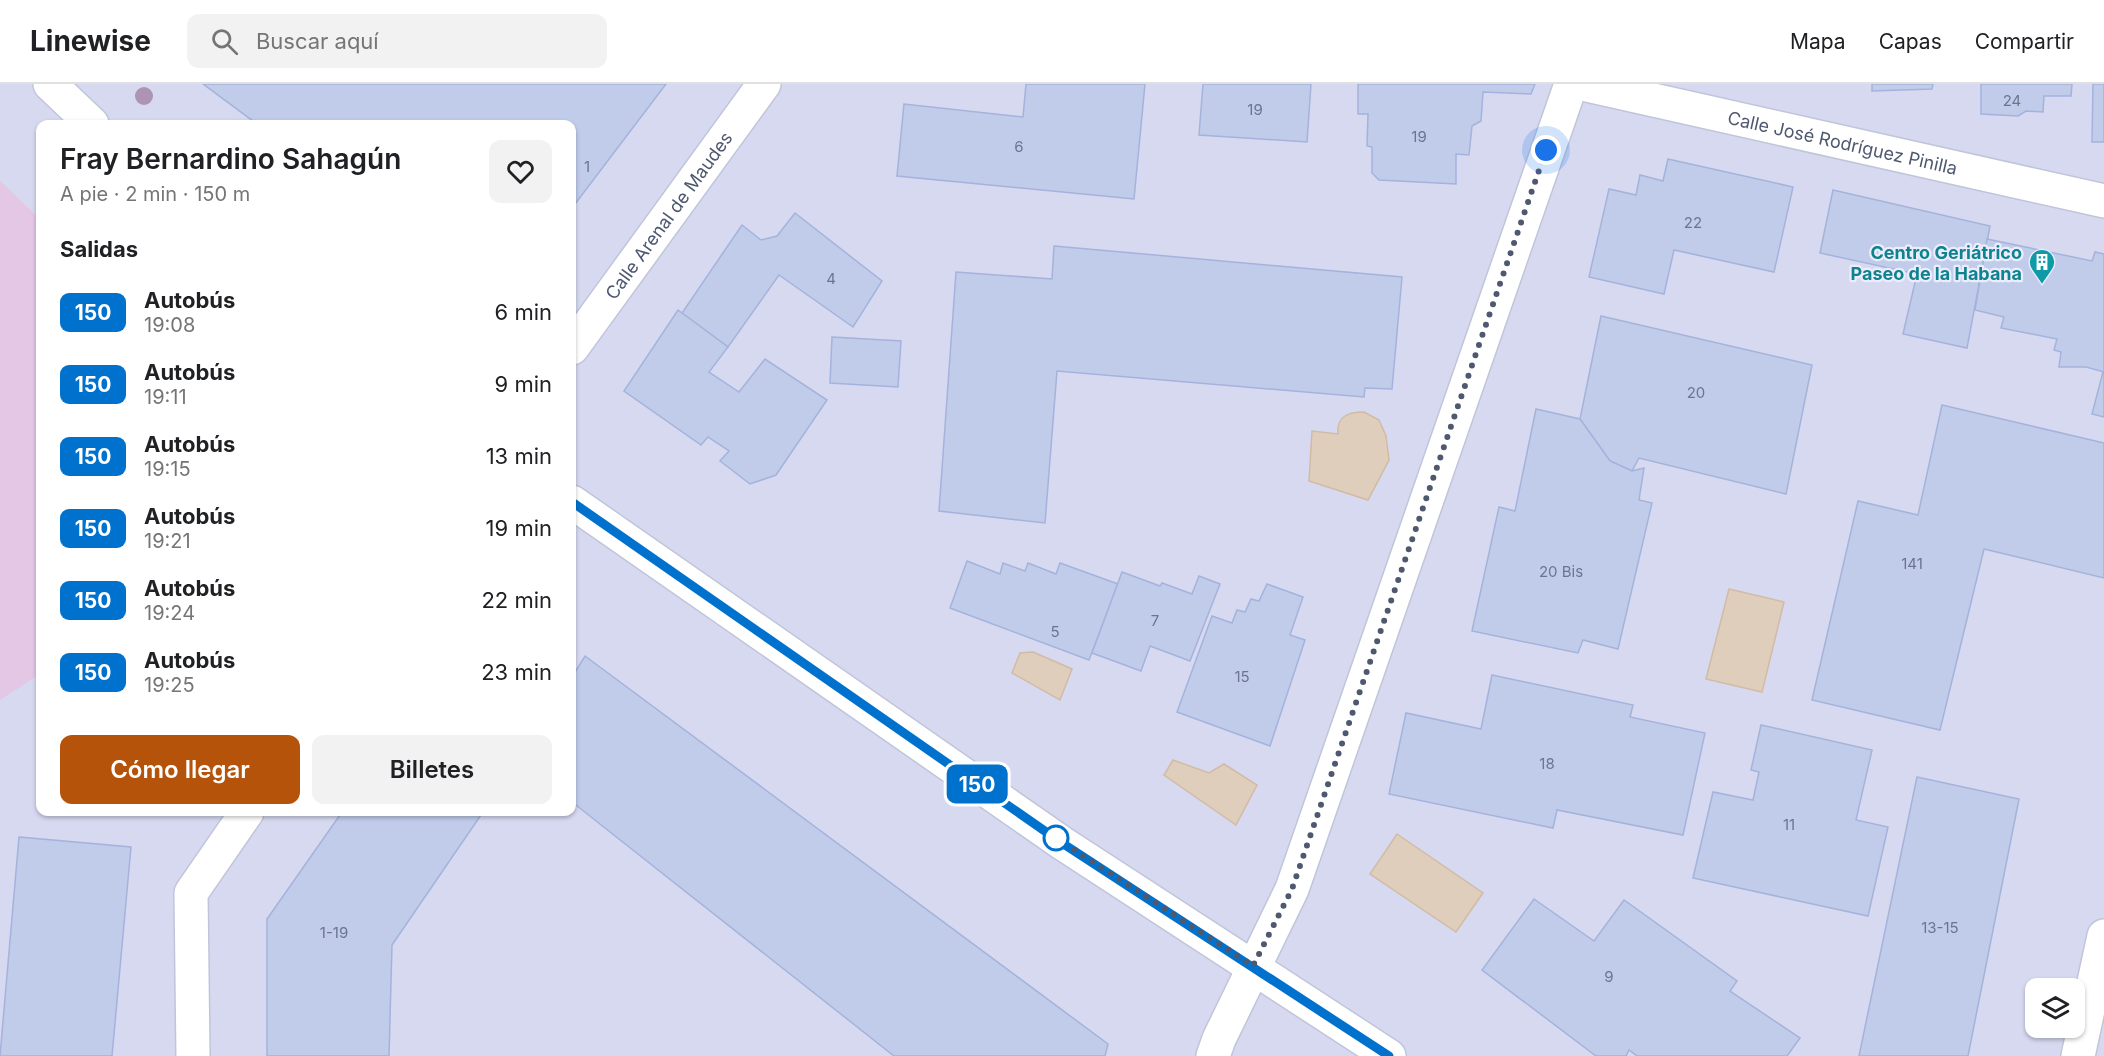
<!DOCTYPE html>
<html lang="es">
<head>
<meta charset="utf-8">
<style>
  :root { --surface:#fff; --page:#f2f2f2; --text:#202124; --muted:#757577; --line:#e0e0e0; --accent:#b45309 }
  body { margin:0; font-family:Inter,sans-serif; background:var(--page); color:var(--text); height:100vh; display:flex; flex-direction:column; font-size:22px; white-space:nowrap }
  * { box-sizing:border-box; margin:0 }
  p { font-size:20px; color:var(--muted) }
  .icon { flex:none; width:33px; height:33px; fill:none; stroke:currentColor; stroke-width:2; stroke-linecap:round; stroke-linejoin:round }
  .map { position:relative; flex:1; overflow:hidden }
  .sheet { position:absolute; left:36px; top:36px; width:540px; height:696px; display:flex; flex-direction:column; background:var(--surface); border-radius:12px; box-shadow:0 2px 4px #0004 }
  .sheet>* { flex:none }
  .badge { padding:0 12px; border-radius:9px; font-size:21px; line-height:39px }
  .fabs { position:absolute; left:2025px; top:894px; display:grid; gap:12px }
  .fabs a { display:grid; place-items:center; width:60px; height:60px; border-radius:12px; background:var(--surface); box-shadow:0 2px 4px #0004; font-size:30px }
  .you { position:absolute; width:30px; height:30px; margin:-15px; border:4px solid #fff; border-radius:50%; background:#1a73e8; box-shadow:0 0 0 9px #1a73e833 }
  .map>.badge { position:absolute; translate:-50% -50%; box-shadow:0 0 0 3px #fff }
  h2 { padding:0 24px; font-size:22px; line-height:54px }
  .round { display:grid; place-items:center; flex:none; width:63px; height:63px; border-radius:12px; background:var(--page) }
  .summary { display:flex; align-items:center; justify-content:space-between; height:102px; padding:0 24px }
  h1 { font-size:28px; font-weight:600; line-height:45px }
  .action { display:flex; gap:12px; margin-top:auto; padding:12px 24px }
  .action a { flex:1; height:69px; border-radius:12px; background:var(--accent); color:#fff; font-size:24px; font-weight:600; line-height:69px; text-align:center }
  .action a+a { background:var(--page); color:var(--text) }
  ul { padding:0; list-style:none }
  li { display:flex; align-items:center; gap:18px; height:72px; padding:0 24px }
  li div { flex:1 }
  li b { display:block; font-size:22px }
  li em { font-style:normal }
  li .badge { min-width:66px; font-weight:700; text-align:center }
  header { display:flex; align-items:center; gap:36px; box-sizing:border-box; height:84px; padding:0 30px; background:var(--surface); border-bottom:2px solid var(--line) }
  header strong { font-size:28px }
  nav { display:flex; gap:33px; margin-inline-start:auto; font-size:21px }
  .search { width:420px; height:54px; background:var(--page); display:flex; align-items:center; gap:15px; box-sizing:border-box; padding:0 21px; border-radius:12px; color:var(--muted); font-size:22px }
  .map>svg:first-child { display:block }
</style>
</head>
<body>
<header>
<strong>Linewise</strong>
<div class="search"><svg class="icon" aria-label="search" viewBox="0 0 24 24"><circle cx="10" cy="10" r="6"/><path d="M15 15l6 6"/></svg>Buscar aquí</div>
<nav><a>Mapa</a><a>Capas</a><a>Compartir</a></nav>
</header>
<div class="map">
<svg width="2104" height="972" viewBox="0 0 2104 972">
  <rect width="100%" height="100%" fill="#e6e7f9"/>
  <path fill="#d6d9f0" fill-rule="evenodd" d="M0,0h2104v972h-2104zM40,40h532v688h-532zM2036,904h38v40h-38z"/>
  <path fill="#e3c7e5" d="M0,97l40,38v455l-40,26z"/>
  <g fill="#e0cebd" stroke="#d1bba5" stroke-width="1.5">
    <path d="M1364,328l15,8 7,16 3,24 -21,40 -59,-19 3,-50 26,3c-2,-18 11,-22 26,-22z"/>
    <path d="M1729,505l55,13 -22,90 -56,-13z"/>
    <path d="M1033,568l39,17 -12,31 -48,-27 8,-20z"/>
    <path d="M1173,676l36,13 15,-9 33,21 -21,40 -72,-50z"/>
    <path d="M1397,750l86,59 -27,39 -86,-58z"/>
  </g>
  <g fill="#c1cceb" stroke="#a4b3db" stroke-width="1.5">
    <path d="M203,0h463l-94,124v-84h-315z"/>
    <path d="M1026,0h119l-11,115 -237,-23 7,-72 119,13z"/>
    <path d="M1203,0h108l-4,58 -108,-7z"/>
    <path d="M1358,0h177l-4,10 -48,-2 -2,29 -9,5 -3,29 -13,-1v30l-77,-4 -7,-7v-26l-5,-1 1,-32h-10z"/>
    <path d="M1872,0h61l-1,5 -60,2z"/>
    <path d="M1981,0h91l-1,12h-27l-1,16 -17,-1 -8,5 -37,-2z"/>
    <path d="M2093,0h11v58h-12z"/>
    <path d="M1668,75l125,28 -19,85 -100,-22 -10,44 -75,-17 20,-88 27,6 4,-20 23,6z"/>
    <path d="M1833,106l157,36 -23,122 -64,-14 14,-60 -97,-21z"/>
    <path d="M795,129l87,68 -29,46 -74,-52 -51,72 -46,-34 60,-88 19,15 16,-4z"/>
    <path d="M1987,155l105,22 3,-9 9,2v118l-18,-5h-27l2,-15 -7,-2 3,-11 -56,-11 3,-11 -29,-7z"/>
    <path d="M1054,162l348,31 -10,112 -27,-1 -1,9 -307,-26 -12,152 -106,-12 17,-239 96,7z"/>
    <path d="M678,226l50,37 -19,25 30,20 26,-33 62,41 -51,75 -26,9 -30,-23 9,-10 -21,-14 -7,8 -77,-54z"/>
    <path d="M1601,232l211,49 -26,129 -147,-36 -7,13 -22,-10 -30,-42z"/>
    <path d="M832,253l69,4 -3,46 -68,-4z"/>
    <path d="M2103,288h1v45l-12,-3z"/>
    <path d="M1942,321l162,38v135l-120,-29 -44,181 -128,-30 46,-199 60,14z"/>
    <path d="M1536,325l44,10 30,42 22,10 12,-3 -5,32 13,3 -34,146 -35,-9 -5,13 -106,-22 27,-124 16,4z"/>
    <path d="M967,477l33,13 3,-11 22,8 3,-8 28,11 4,-11 58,21 -29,76 -139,-52z"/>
    <path d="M1122,488l38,14 2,-3 30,11 7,-18 21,8 -30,77 -40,-15 -9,25 -49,-18z"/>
    <path d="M1267,500l36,13 -13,38 15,5 -35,106 -93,-34 35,-96 20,7 5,-13 8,2 6,-13 8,2z"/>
    <path d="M585,572l523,388 -3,12h-211l-322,-254v-125z"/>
    <path d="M1492,591l141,30 -3,12 75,16 -22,102 -126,-25 -4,18 -164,-34 17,-81 75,16z"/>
    <path d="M1761,641l111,25 -16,70 32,7 -20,89 -175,-38 20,-86 40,8 6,-28 -8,-2z"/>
    <path d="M1917,693l102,22 -51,257h-109z"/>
    <path d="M342,728h141l-91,133 -3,111h-122v-137z"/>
    <path d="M19,753l112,10 -19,209h-112z"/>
    <path d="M1534,815l60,42 30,-41 113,81 -7,10 70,47 -13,18h-150l-8,-6 -3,6h-30l-114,-86z"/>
  </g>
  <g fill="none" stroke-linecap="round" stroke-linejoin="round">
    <g stroke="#c0c5da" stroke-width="36">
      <g id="minor">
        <path d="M50,0l42,40"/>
        <path id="s1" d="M1582,0l522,117"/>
        <path id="s2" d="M572,264l192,-264"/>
        <path d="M572,418l490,341 327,213"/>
        <path d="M193,972l-2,-163 56,-81"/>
        <path d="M1213,972l6,-17 73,-150 279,-805"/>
        <path d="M2078,972l26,-120"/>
      </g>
    </g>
    <use href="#minor" stroke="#fff" stroke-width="33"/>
  </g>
  <circle fill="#ad93b4" cx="144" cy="12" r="9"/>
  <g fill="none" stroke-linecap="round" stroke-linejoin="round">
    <g stroke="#fff" stroke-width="14">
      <path id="line" d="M572,418l490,341 327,213"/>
    </g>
    <use href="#line" stroke="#0072ce" stroke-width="9"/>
    <path stroke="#4e586f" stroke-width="6" stroke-dasharray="0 10.8" d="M1056,754l197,128 39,-77 254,-739"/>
  </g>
  <defs>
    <g id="building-pin" transform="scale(1.35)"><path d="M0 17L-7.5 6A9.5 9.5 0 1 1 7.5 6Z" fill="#0f9aa8" stroke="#ecedfc"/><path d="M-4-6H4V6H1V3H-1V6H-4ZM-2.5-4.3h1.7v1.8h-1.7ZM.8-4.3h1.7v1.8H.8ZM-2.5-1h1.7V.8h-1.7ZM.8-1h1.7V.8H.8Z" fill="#fff"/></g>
  </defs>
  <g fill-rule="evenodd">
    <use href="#building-pin" x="2042" y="178"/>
  </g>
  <circle fill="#fff" stroke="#0072ce" stroke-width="3" cx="1056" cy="754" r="12"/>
  <g text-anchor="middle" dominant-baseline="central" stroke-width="4.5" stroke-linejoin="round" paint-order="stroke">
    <g font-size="15" fill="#6b758e">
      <text x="2012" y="16">24</text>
      <text x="1255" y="25">19</text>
      <text x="1419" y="52">19</text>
      <text x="1019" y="62">6</text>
      <text x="587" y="82">1</text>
      <text x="1693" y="138">22</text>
      <text x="831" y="194">4</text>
      <text x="1696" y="308">20</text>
      <text x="1912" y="479">141</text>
      <text x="1561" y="487">20 Bis</text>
      <text x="1155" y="536">7</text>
      <text x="1055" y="547">5</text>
      <text x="1242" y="592">15</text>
      <text x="1547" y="679">18</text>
      <text x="1789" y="740">11</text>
      <text x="1940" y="843">13-15</text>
      <text x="334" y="848">1-19</text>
      <text x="1609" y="892">9</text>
    </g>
    <g font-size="18" fill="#4e586f" stroke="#ecedfc">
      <text stroke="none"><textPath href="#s1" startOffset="267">Calle José Rodríguez Pinilla</textPath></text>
      <text stroke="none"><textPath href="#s2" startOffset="164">Calle Arenal de Maudes</textPath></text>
    </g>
    <g font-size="18" font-weight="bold" fill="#0d838f" stroke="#ecedfc" text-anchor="end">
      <text x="2022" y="168">Centro Geriátrico<tspan x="2022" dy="21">Paseo de la Habana</tspan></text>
    </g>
  </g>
</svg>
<div class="fabs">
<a><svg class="icon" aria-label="layers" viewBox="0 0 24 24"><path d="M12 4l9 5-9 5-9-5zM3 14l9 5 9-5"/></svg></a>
</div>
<div class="you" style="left:1546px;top:66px"></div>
<b class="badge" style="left:977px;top:700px;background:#0072ce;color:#fff">150</b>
<section class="sheet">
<div class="summary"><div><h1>Fray Bernardino Sahagún</h1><p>A pie · 2 min · 150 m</p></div><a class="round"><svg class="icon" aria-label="heart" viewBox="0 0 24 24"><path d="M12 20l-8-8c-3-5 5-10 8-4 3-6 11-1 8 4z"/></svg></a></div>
<h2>Salidas</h2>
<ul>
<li><span class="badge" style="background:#0072ce;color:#fff">150</span><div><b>Autobús</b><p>19:08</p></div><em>6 min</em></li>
<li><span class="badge" style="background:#0072ce;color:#fff">150</span><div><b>Autobús</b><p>19:11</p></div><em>9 min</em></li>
<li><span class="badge" style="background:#0072ce;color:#fff">150</span><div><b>Autobús</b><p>19:15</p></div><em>13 min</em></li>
<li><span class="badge" style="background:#0072ce;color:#fff">150</span><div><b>Autobús</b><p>19:21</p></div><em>19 min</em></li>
<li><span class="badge" style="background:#0072ce;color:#fff">150</span><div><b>Autobús</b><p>19:24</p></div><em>22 min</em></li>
<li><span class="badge" style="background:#0072ce;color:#fff">150</span><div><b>Autobús</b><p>19:25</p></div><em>23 min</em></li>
</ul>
<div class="action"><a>Cómo llegar</a><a>Billetes</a></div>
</section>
</div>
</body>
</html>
